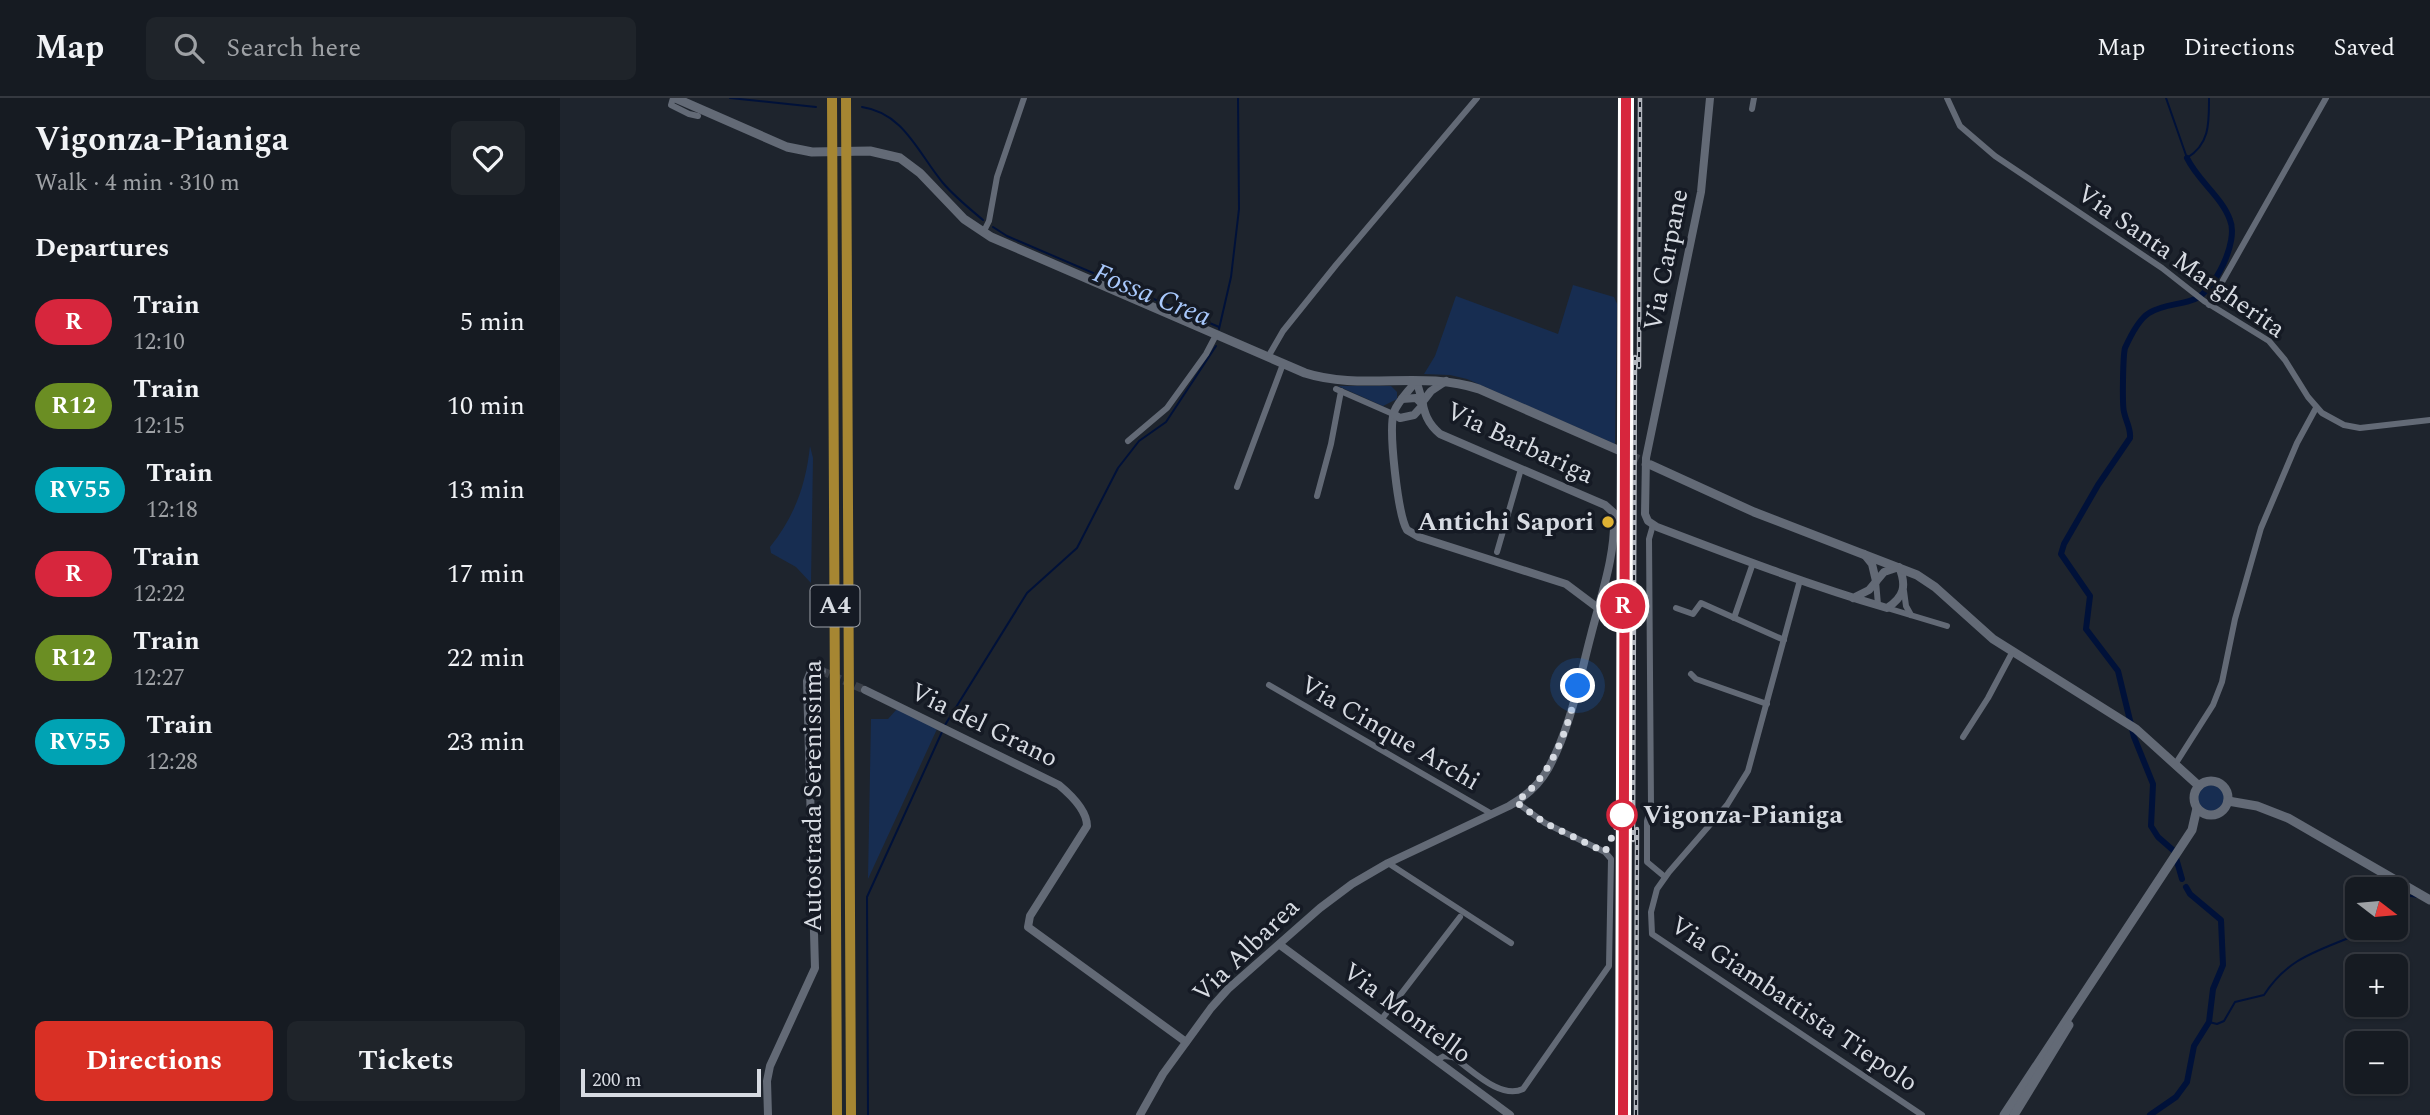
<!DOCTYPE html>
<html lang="en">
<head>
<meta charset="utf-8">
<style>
  :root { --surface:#161b22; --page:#1f242a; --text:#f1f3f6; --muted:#9ea1a5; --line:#353940; --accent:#d93025 }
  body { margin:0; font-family:Spectral,serif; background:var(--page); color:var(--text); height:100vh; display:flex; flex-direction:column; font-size:26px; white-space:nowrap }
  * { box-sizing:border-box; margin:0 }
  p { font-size:23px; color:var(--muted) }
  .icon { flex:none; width:38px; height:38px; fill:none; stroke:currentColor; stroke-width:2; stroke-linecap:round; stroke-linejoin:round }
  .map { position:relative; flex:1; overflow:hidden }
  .drawer { display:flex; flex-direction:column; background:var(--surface); width:560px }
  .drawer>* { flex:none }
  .badge { padding:0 14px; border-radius:23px; font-size:24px; line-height:46px }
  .needle { width:46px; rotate:106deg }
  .fabs { position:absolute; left:1785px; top:779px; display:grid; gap:14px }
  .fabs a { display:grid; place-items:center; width:63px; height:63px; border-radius:10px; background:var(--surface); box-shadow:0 2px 5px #0004,0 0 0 2px var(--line); font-size:35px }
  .scale { position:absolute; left:21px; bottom:18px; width:180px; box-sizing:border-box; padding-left:7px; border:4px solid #d7dbe2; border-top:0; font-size:19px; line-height:24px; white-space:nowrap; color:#d7dbe2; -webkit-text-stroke:5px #151a24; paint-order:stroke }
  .you { position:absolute; width:35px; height:35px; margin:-18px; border:5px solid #fff; border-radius:50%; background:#1a73e8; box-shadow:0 0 0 10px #1a73e833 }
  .map>.badge { position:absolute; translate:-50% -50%; box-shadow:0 0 0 4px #fff }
  h2 { padding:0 35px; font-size:26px; line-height:63px }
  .round { display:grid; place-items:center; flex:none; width:74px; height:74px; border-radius:10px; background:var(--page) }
  .overview { display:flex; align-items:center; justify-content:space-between; height:119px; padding:0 35px }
  h1 { font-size:33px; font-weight:700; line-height:52px }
  .cta { display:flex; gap:14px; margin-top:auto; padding:14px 35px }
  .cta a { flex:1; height:80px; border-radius:10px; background:var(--accent); color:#fff; font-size:28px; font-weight:700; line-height:80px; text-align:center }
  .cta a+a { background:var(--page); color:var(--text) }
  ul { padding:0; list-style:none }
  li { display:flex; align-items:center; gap:21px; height:84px; padding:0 35px }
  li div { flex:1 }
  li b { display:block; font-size:26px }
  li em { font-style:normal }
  li .badge { min-width:77px; font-weight:700; text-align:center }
  header { display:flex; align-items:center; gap:42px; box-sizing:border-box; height:98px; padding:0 35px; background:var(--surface); border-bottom:2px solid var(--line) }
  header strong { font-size:33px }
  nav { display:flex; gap:38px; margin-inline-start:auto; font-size:24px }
  .search { width:490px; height:63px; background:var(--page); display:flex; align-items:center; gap:18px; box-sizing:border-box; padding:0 24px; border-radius:10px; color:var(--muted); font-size:26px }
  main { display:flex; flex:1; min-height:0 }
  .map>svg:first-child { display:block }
</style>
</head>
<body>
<header>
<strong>Map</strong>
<div class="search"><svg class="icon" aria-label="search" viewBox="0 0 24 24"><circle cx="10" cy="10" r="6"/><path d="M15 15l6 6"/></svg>Search here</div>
<nav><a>Map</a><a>Directions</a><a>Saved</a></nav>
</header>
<main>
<section class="drawer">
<div class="overview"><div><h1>Vigonza-Pianiga</h1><p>Walk · 4 min · 310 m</p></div><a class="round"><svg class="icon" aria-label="heart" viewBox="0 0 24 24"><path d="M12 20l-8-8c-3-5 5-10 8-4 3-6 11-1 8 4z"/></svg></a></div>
<h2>Departures</h2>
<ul>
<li><span class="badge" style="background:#d7263d;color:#fff">R</span><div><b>Train</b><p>12:10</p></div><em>5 min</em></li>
<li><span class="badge" style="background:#6b8e23;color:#fff">R12</span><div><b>Train</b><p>12:15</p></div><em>10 min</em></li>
<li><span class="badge" style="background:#00a3b4;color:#fff">RV55</span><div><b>Train</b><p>12:18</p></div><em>13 min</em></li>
<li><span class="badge" style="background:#d7263d;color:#fff">R</span><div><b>Train</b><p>12:22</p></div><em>17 min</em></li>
<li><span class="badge" style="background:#6b8e23;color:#fff">R12</span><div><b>Train</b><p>12:27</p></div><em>22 min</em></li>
<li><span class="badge" style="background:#00a3b4;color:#fff">RV55</span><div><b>Train</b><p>12:28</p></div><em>23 min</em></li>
</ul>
<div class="cta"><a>Directions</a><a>Tickets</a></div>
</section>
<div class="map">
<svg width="1870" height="1017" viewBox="0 0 1870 1017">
  <rect width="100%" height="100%" fill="#1e242d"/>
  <g fill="#172d51">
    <path d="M1013,187l41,12 3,7 -2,140 -148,-65 -17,-4 -26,-1 11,-18 21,-60 102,38z"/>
    <path d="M778,288h53l6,6v7l-14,7z"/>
    <path d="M250,348l3,12 -2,125 -15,-16 -25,-14 -1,-6c25,-31 36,-63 40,-101z"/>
    <path d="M337,611l40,20 -69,150 3,-160h17z"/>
    <circle cx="1651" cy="700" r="13"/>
  </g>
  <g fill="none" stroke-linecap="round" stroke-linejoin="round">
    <g stroke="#001139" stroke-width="2">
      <path d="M170,0l86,9"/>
      <path d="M1606,0l21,60c23,-14 22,-35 22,-60"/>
      <path d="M302,9c42,6 56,46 81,76 12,14 27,26 40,37"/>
      <path d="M433,129l14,9 212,91"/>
      <path d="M659,231l12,-52 8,-68 -1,-111"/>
      <path d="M385,627l82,-132 50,-45 41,-80 21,-27 27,-19 50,-76"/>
      <path d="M1836,809l9,-12 13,2"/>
      <path d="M1649,924l8,2 7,-3 11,-19 29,-7c24,-38 55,-44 94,-61l12,6 10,-12"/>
      <path d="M308,1017l-1,-218 75,-165"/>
    </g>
    <g stroke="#001139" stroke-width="6">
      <path d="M1622,781l-8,-28 -16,-14 -7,-11 2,-42 -19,-47 -16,-66 -32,-42 4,-33 -29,-42 3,-10 34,-59 32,-47c1,-10 -4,-16 -6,-26 -2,-7 -1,-57 1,-64 5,-11 14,-29 24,-35 14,-9 32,-8 46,-14 20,-9 44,-58 35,-79 -8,-23 -32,-39 -43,-62"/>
      <path d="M1590,1017l26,-18 11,-15 7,-36 15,-24 4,-33 10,-24 -2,-45 -31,-26 -4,-7"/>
    </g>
    <path stroke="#3a3f48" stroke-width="8" stroke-dasharray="8 4" stroke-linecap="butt" d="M262,573l43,19"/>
    <path stroke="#3a3f48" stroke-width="9" stroke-dasharray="9 4.5" stroke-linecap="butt" d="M1058,352l33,15"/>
    <g stroke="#636a76" stroke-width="6">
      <path d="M113,0l-2,7 18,9 9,2"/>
      <path d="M1387,0l13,28 35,30 167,112 42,33 65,40 16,19 23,37 14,16 22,12 16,3 70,-8"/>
      <path d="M1192,11l2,-11"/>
      <path d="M423,135l6,-12 8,-44 27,-79"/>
      <path d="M1649,207l117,-207"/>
      <path d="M708,259l15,-26 53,-66 141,-167"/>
      <path d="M776,291l57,25"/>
      <path d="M568,343l39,-33 39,-54 10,-19"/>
      <path d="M677,389l46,-123"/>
      <path d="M757,398l14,-52 10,-53"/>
      <path d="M1093,427l-4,14 2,267 -4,15v41l18,15"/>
      <path d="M937,454l24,-83"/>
      <path d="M1240,482l-52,191 -21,34 -58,67 -12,17 -6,23 1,22 270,181"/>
      <path d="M1316,483l2,24"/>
      <path d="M1344,493l2,15 5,9"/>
      <path d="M1116,510l17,6 8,-11 83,37"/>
      <path d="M1327,510l60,18"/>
      <path d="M1174,520l19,-55"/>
      <path d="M1131,576l5,5 71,25"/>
      <path d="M709,587l223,129"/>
      <path d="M1403,639l25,-39 25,-47"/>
      <path d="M1616,665l37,-58 9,-23 13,-63 26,-91 36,-85 19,-35"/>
      <path d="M828,765l123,80"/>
      <path d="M821,922l79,-103"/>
      <path d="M877,962l7,-4 9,1c18,12 47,43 70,32l86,-123 2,-107 -6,-7 -60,-29 -29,-21"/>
    </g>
    <g stroke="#636a76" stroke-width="8">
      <path d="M1150,0l-9,94 -55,266 -1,56 3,7 9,6c76,29 152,58 230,81 17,-11 20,-22 12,-41l-15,5 -15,18 -16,8"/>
      <path d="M856,283c-7,10 -18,20 -22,31 -6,17 4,103 13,118l12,7 147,47 32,24"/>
      <path d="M864,302l7,-9 15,-10"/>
      <path d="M833,316l7,4 14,-3 9,-10 -7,-7 -14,1"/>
      <path d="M1304,456l8,10 4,17"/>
      <path d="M305,592l194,95c12,10 28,25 28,41l-57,90 -2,11 158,115"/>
      <path d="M720,847l230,170"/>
      <path d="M208,1017l-1,-34 3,-15 45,-98 -8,-287 4,-10h11"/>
      <path d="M580,1017l23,-41 48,-66 17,-19 92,-81 32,-24 36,-21 121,-57c16,-9 30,-21 39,-37 23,-42 31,-89 43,-134 10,-40 25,-80 23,-122l-9,-8 -165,-71c-20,-17 -15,-32 -24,-53"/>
    </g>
    <g stroke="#636a76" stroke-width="9">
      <path d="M115,0l112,49 25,5 58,-1 30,7 20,15 44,46 27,18 314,136c56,18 118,-3 174,16l139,61"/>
      <path d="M1091,367l103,47 163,63 18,12 58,52 143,90 63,57"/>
      <circle cx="1651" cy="700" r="17"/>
      <path d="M1668,703l29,5 31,12 142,82"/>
      <path d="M1444,1017l188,-285 5,-22"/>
      <path d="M1454,1017l55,-90"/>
    </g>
    <g stroke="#a68632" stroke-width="10">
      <path d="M272,0l5,1017"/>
      <path d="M286,0l5,1017"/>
    </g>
    <g stroke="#b2b6be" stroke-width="4.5">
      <g id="rail">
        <path d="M1079,269l1,-269"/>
        <path d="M1073,742l2,-483"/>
        <path d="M1063,1017l3,-1017"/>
        <path d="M1076,1017l1,-286"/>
      </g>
    </g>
    <use href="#rail" stroke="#151a24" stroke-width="2" stroke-dasharray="5" stroke-linecap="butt"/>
  </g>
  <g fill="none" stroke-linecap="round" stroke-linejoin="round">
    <g stroke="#fff" stroke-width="16">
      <path id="line" d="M1063,1017l3,-1017"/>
    </g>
    <use href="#line" stroke="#d7263d" stroke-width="10"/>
    <path stroke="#d7dbe2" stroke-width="7" stroke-dasharray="0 12.6" d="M1018,588c-11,44 -25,89 -62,116l29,21 60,29 17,-37"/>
  </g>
  <circle fill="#deb133" stroke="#151a24" stroke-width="2.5" cx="1048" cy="424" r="7"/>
  <circle fill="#fff" stroke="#d7263d" stroke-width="3.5" cx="1062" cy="717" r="14"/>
  <g text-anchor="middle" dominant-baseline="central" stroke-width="7" stroke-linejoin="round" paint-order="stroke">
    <rect fill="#151a24" stroke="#9da1a9" stroke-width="2" x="250.5" y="487.5" width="49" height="41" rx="5"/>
    <g font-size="24" font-weight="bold" fill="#d7dbe2">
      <text x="275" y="508">A4</text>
    </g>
    <g font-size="26" fill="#d7dbe2" stroke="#151a24">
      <text transform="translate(1106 162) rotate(-79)">Via Carpane</text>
      <text transform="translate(1621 163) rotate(35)">Via Santa Margherita</text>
      <text transform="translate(960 345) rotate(25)">Via Barbariga</text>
      <text transform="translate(424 627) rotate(26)">Via del Grano</text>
      <text transform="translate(830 635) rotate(30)">Via Cinque Archi</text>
      <text transform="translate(253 698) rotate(-90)">Autostrada Serenissima</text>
      <text transform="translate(686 852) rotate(-44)">Via Albarea</text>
      <text transform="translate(1234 906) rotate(34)">Via Giambattista Tiepolo</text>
      <text transform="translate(847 915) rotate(36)">Via Montello</text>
    </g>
    <g font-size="26" font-weight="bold" fill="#d7dbe2" stroke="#151a24" text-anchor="end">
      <text x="1034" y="424">Antichi Sapori</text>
    </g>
    <g font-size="26" font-weight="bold" fill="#d7dbe2" stroke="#151a24" text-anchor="start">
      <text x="1083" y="717">Vigonza-Pianiga</text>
    </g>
    <g font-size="28" font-style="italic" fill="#a8c8fc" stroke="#151a24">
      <text transform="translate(592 197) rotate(22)">Fossa Crea</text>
    </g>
  </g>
</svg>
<div class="fabs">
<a><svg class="needle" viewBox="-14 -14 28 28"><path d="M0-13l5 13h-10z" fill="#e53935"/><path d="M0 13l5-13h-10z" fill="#9ea1a5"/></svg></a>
<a>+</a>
<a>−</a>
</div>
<div class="scale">200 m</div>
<div class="you" style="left:1018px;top:588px"></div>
<b class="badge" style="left:1063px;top:508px;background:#d7263d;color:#fff">R</b>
</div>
</main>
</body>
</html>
